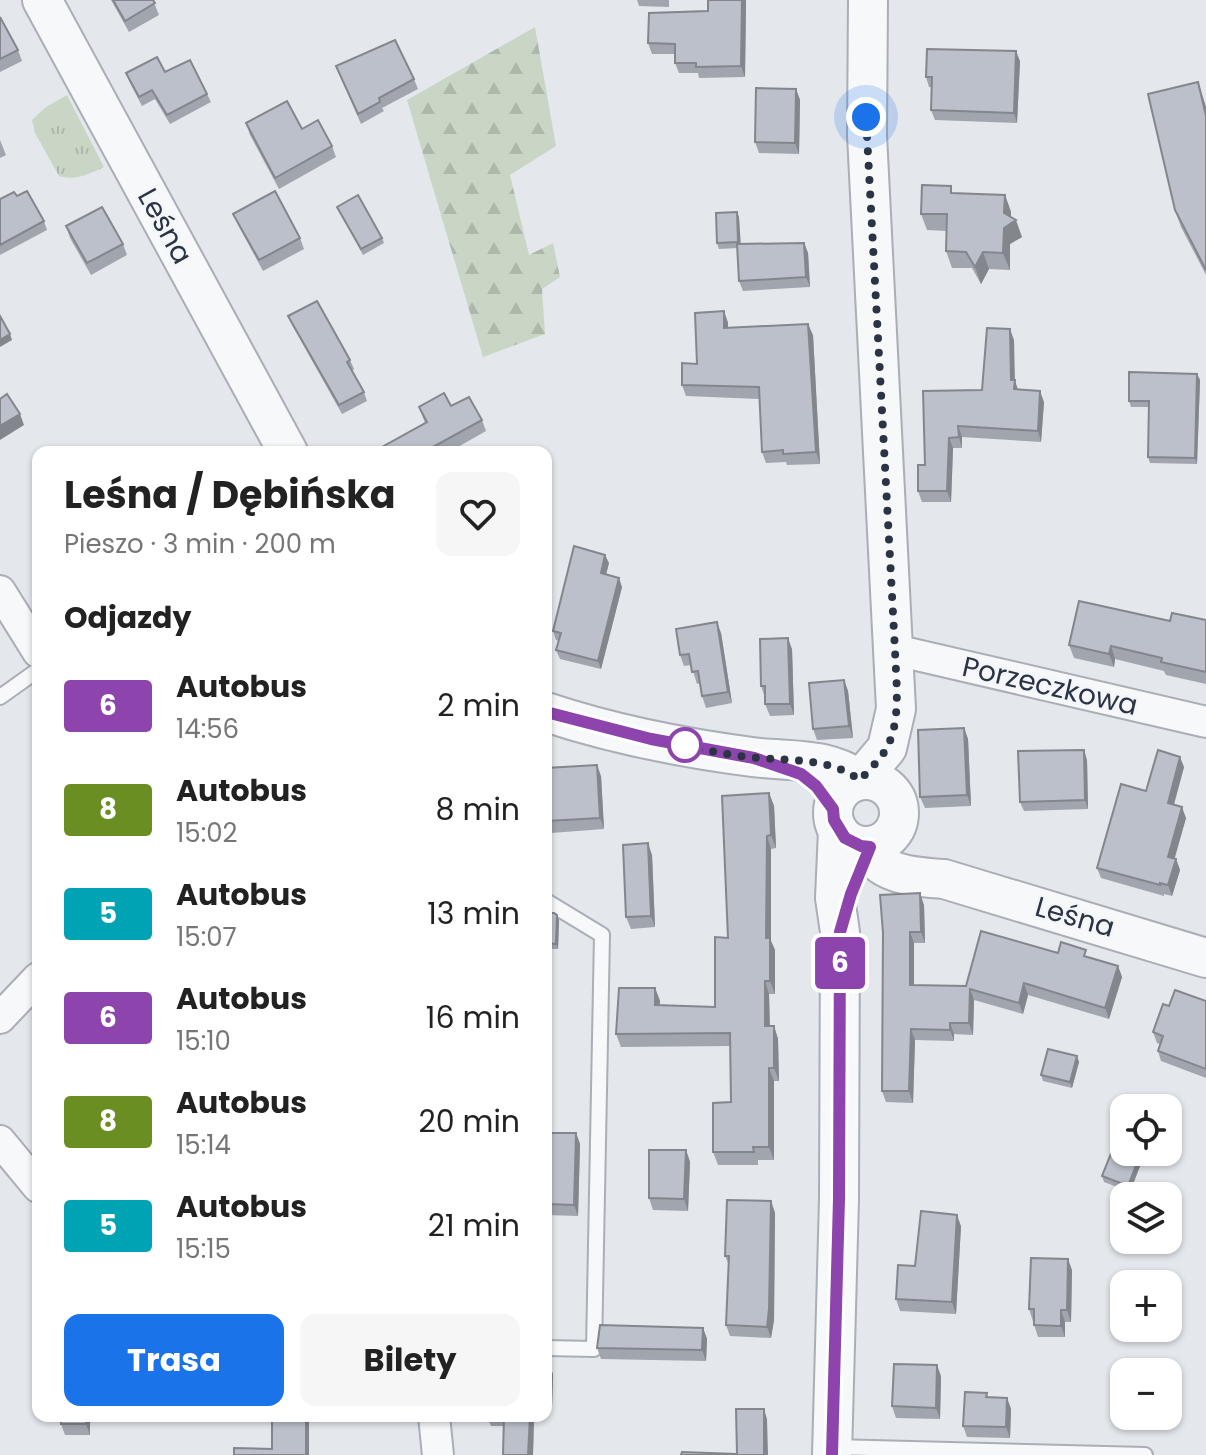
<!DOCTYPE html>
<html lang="pl">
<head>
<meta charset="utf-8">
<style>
  :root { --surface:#fff; --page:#f6f6f6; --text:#222; --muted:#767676; --accent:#1a73e8 }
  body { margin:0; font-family:Poppins,sans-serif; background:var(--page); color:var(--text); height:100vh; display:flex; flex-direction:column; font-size:30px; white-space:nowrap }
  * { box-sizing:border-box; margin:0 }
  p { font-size:26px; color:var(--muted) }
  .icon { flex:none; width:44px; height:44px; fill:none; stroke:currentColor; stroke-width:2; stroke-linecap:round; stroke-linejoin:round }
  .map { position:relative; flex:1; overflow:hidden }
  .sheet { position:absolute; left:32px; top:446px; width:520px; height:976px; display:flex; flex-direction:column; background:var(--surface); border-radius:16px; box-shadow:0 2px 6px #0004 }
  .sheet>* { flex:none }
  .badge { padding:0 16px; border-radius:6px; font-size:28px; line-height:52px }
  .buttons { position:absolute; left:1110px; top:1094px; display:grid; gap:16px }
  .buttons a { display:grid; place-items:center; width:72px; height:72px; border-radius:16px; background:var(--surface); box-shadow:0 2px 6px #0004; font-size:40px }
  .you { position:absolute; width:40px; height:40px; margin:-20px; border:6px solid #fff; border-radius:50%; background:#1a73e8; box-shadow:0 0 0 12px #1a73e833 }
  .map>.badge { position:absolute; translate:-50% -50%; box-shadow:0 0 0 4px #fff }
  h2 { padding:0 32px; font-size:30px; line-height:72px }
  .round { display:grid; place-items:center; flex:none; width:84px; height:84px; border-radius:16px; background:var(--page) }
  .head { display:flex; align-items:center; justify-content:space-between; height:136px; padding:0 32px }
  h1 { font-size:38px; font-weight:700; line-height:60px }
  .action { display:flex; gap:16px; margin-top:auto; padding:16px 32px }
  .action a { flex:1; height:92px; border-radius:16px; background:var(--accent); color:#fff; font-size:32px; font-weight:700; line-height:92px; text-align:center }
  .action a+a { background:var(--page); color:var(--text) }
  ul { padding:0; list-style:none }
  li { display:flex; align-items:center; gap:24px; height:104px; padding:0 32px }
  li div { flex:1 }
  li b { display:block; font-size:30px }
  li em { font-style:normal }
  li .badge { min-width:88px; font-weight:700; text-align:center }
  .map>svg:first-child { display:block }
</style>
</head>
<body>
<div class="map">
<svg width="1206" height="1455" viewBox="0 0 1206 1455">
  <defs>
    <pattern id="grass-tufts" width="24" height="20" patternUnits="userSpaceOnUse" patternTransform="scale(2)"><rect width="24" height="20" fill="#c9d6c5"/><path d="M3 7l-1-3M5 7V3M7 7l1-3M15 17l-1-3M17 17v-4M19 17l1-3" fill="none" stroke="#adb8ab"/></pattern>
    <pattern id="forest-firs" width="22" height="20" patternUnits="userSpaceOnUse" patternTransform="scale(2)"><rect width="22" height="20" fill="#c9d6c5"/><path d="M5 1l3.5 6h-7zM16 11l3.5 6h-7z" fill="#adb8ab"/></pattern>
  </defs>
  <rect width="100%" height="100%" fill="#e4e7ec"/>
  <path fill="url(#grass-tufts)" d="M67,95l37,72c-15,7 -28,14 -45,9l-24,-43 -3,-13 14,-13z"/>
  <path fill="url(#forest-firs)" d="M535,27l21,119 -46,29 19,80 24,-12 7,34 -18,12 3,45 -62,23 -76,-257z"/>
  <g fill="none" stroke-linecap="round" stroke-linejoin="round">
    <g stroke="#a9aeb7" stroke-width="18">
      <g id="service">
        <path d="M0,697l38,-27"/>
        <path d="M546,901l56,34 -8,414 -48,-1"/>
        <path d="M833,1447l312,8"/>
      </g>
    </g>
    <g stroke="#a9aeb7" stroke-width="34">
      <g id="minor">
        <path d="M0,591l38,61"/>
        <path d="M895,650l311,72"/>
        <path d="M0,1018l38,-40"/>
        <path d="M0,1141l38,46"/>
        <path d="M434,1416l4,39"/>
      </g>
    </g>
    <g stroke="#a9aeb7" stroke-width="42">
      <g id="tertiary">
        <path d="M42,0l246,452"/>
        <path d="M546,712c66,22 137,36 206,45 39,5 73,-1 108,23"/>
        <path d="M860,780l27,-32 9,-39 -29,-574 1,-135"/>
        <circle cx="866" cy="813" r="33"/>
        <path d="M870,847c6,29 49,30 74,32l262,79"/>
        <path d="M832,1455l7,-256 1,-267 -5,-34 3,-68"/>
      </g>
    </g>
    <use href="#service" stroke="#f7f8fa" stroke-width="14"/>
    <use href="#minor" stroke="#f7f8fa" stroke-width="30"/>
    <use href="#tertiary" stroke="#f7f8fa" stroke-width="38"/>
  </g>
  <g fill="#a1a5ae">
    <path d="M111,0h42l6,15 -30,17z"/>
    <path d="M637,0h32v7l-30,-1z"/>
    <path d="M708,0h38l-1,77 -46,1 -1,-5h-19l-4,-10v-9h-23l-4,-11 60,-32z"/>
    <path d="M0,17l18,33 4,11 -22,11z"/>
    <path d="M1020,61l-3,62 -82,-3 -4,-10 1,-23h-3l-3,-10z"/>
    <path d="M336,66l78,13 4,10 -36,19 2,3 -23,13z"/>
    <path d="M165,72l42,22 4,8 -41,22 -15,-25 -13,7 -13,-25 -3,-8z"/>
    <path d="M1198,82l8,25v168l-25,-48 -6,-17z"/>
    <path d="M796,89l4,11 -1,54 -40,-1 -4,-11z"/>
    <path d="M246,123l56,6 30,17 4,11 -57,32 -29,-54z"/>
    <path d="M0,140l6,15 -6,3z"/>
    <path d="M953,194l52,1 6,17v5l11,20 -12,7v26l-21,-1 -8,15 -9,-16h-20l-6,-17 1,-20 -20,-1 -6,-16z"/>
    <path d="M0,199l44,22 3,9 -47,25z"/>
    <path d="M337,207l45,31 2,5 -21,12z"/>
    <path d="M233,214l67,24 4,11 -41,22 -25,-46z"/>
    <path d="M739,217l1,27 64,-1 4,10 2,34 -67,4 -4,-10 -1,-33 -19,1 -2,-6z"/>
    <path d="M66,226l57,18 4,11 -36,20 -21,-37z"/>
    <path d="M724,311l4,12v5l85,7 7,129 -33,1 -1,-3 -20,1 -4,-11 -3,-53 -73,-3 -4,-11 15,-21z"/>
    <path d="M288,316l62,44 4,9 -2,2 12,21 3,9 -25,13 -50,-89z"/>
    <path d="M1014,340v40l4,9 26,13 -3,40 -79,-5v11h-9l-2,54h-29l-4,-11 7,-26 57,-75z"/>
    <path d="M1197,374l3,6 -3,84 -47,-1 -2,-6 1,-50h-18l-2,-6z"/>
    <path d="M451,406l31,14 4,11 -37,21h-76l52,-29 -6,-16z"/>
    <path d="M609,563l-3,11 16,13 -21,82 -41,-10 -4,-9 3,-9 -3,-1 -3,-9z"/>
    <path d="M1206,620v64l-40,-9 -2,-4 -49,-12 -1,8 -40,-9 -5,-13 101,-24z"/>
    <path d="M721,633l11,70 -26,5 -4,-12 -2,-13 -3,1 -6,-19 -7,1 -4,-11z"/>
    <path d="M792,649l2,66 -24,1 -5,-12v-6l-4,-12z"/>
    <path d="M844,680l4,11 5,47 -36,2 -4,-11z"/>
    <path d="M964,728l4,11 3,67 -46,2 -5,-11z"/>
    <path d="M1087,760l1,49 -64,2 -4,-9z"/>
    <path d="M1184,767l-10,38 12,13 -12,40 2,1 4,11 -8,26 -8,-2v2l-63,-18 -4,-10 49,-77z"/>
    <path d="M601,776l3,53 -53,4 -4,-12z"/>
    <path d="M769,793l5,13 2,42 -5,1v92l4,9v44h-6l1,32h4l4,13 1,42h-5v79h-16v5h-40l-5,-13 18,-50 -1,-56 -109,1 -5,-13 39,-46 5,13v5l55,1 13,-69z"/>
    <path d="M652,855l3,72 -24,2 -5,-12z"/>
    <path d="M924,905l1,38h-11v42l52,1 92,-33 30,4 30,9 4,11 -13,42 -81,-24 -5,19 -49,-14 -1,35 -19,-1v7l-39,-1 -2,63 -27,-1 -4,-11 1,-158z"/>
    <path d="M546,913l11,2 2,6 -1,28h-12z"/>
    <path d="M1206,1001v77l-45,-17 -3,-10 2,-7 -3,-1 -4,-11 16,-26z"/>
    <path d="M1077,1056l2,6 -7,26 -29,-7 -2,-6z"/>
    <path d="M546,1133h30l4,11 -2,72 -32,-1z"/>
    <path d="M686,1150l4,12 -2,49 -35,-1 -4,-12z"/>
    <path d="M1140,1166l-10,26 -26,-10 -2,-6z"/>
    <path d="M771,1201l4,12 -1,107 -3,18 -41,-2 -4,-11 3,-60 -4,-9z"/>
    <path d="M961,1226l-5,88 -56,-3 -4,-12 19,-33z"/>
    <path d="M1072,1270l-1,52h-6v15h-27l-9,-28z"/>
    <path d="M703,1328l4,11 -1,22 -105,-2 -4,-11z"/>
    <path d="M546,1363l7,11 -1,34h-6z"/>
    <path d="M941,1376l-1,43 -44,-1 -4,-12z"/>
    <path d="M987,1393l1,4 19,1 4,11 -1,29 -43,-1 -4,-11z"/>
    <path d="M61,1416h29v19h-25l-4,-11z"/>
    <path d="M272,1416h59v2l-22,-1v38h-75l38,-6z"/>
    <path d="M487,1416h47l-1,39 -29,-29h-13z"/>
  </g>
  <g fill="#83868d">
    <path d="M742,0h4l-1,77 -4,-11z"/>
    <path d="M1016,51l4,10 -3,62 -3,-10z"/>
    <path d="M1198,82l8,25v9z"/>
    <path d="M796,89l4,11 -1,54 -4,-11z"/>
    <path d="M1005,195l6,17v12l5,-4 6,17 -12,7v26l-7,-17z"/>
    <path d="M737,212l2,5 2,31 -3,-6z"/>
    <path d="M804,243l4,10 2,34 -4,-10z"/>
    <path d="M983,252l6,17 -8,15 -6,-17z"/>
    <path d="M724,311l4,12v17l-4,-12z"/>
    <path d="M808,324l5,11 7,129 -4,-12z"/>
    <path d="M1010,329l4,11 1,43v-3l3,11v9l-7,-20z"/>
    <path d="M10,334l2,6 -12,7v-7z"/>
    <path d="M1197,374l3,6 -3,84 -2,-6z"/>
    <path d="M1040,391l4,11 -3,40 -3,-11z"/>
    <path d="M20,414l4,11 -24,15v-14z"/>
    <path d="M958,426l4,11v11l-3,-11z"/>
    <path d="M949,438l4,10 -2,54 -4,-11z"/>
    <path d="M605,555l4,8 -5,19 -3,-9z"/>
    <path d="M619,578l3,9 -21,82 -3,-8z"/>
    <path d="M717,622l4,11 11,70 -4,-11z"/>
    <path d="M788,638l4,11 2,66 -4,-11z"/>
    <path d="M1111,646l4,13 -1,8 -5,-13z"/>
    <path d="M844,680l4,11 5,47 -4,-12z"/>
    <path d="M964,728l4,11 3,67 -4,-11z"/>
    <path d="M1084,750l3,10 1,49 -3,-9z"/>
    <path d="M1180,757l4,10 -13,47 -3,-11z"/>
    <path d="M597,765l4,11 3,53 -4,-11z"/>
    <path d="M769,793l5,13 2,42 -5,-13z"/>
    <path d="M1182,807l4,11 -14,50 -4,-11z"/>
    <path d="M767,836l4,13v92l4,9v44l-5,-13 -4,-43z"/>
    <path d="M648,843l4,12 3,72 -4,-11z"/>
    <path d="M1176,859l4,11 -8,26 -4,-11z"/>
    <path d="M920,893l4,12 1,38 -4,-11z"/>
    <path d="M557,915l2,6 -1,28 -2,-5z"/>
    <path d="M910,932l4,11v53l-4,-11z"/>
    <path d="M1118,966l4,11 -13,42 -4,-11z"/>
    <path d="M765,981l4,13 1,45 -5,-13z"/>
    <path d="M1024,983l4,12 -5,19 -4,-11z"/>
    <path d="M655,988l5,13 -1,17 -4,-13z"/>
    <path d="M970,989l4,11 -1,35 -4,-12z"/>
    <path d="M950,1023l4,11v7l-4,-11z"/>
    <path d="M774,1026l4,13 1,42 -5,-13z"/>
    <path d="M911,1029l4,11 -2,63 -4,-12z"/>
    <path d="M1077,1056l2,6 -7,26 -2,-6z"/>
    <path d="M769,1068l5,13v79l-5,-13z"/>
    <path d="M576,1133l4,11 -2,72 -4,-11z"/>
    <path d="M686,1150l4,12 -2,49 -4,-12z"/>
    <path d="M1138,1160l2,6 -10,26 -2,-6z"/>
    <path d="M771,1201l4,12 -1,107 -3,18 -4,-11z"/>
    <path d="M957,1215l4,11 -5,88 -4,-12z"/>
    <path d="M1068,1259l4,11 -1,52 -4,-12z"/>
    <path d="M1061,1310l4,12v15l-4,-11z"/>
    <path d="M703,1328l4,11 -1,22 -4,-11z"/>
    <path d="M549,1363l4,11 -1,34 -4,-12z"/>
    <path d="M937,1365l4,11 -1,43 -4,-11z"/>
    <path d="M1007,1398l4,11 -1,29 -4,-11z"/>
    <path d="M764,1409l3,10 1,36h-4z"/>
    <path d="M86,1416h4v19l-4,-11z"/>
    <rect x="306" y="1416" width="3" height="39"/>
    <path d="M530,1416h4l-1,39h-5z"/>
  </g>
  <g fill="#bbc0ca" stroke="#83868d" stroke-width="2">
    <path d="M113,0h40l2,3 -30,18z"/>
    <path d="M708,0h34l-1,66 -45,1v-4h-21v-19l-27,-1 1,-30 59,-2z"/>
    <path d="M0,17l18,33 -18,9z"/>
    <path d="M395,40l19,39 -35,19 1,4 -22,12 -22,-48z"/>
    <path d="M927,49l89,2 -2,62 -83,-3 1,-33h-6z"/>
    <path d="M157,57l8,15 25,-12 17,34 -40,21 -15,-25 -13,7 -13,-24z"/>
    <path d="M1198,82l8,34v154l-31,-60 -27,-116z"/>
    <path d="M756,88l40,1 -1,54 -40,-1z"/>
    <path d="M287,101l15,28 16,-9 14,26 -57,32 -29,-55z"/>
    <path d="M922,185l29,1v7l54,2 -1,18 12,7 -12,8 -1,25 -20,-1 -8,15 -9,-15 -20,-1 1,-37h-26z"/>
    <path d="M27,191l17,30 -44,24v-46l14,-7 3,4z"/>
    <path d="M275,191l25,47 -41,22 -26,-46z"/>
    <path d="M358,195l24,43 -21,11 -24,-42z"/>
    <path d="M102,207l21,37 -36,19 -21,-37z"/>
    <path d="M737,212l1,30 -21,1 -1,-30z"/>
    <path d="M804,243l2,34 -67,4 -2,-37z"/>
    <path d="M317,301l33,59 -3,2 17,30 -25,13 -51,-89z"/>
    <path d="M724,311v17l84,-4 8,128 -33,2v-4l-21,2 -3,-65 -77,-2v-22l15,1 -2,-51z"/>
    <path d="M0,316l10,18 -10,6z"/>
    <path d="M987,328l23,1 1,51h4l-1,9 26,2 -2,40 -80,-5 1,11 -10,1 -2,53h-29v-26h7l-2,-74 59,-1z"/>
    <path d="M1129,372l68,2 -2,84 -47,-1 1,-56h-20z"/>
    <path d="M444,393l7,13 18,-9 13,23 -58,32h-51l54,-30 -8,-15z"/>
    <path d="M7,394l13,20 -20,12v-27z"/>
    <path d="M574,546l31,9 -4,18 18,5 -21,83 -42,-11 5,-17 -8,-2z"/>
    <path d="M1079,601l91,20 2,-8 34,7v52l-45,-10 1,-4 -51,-12 -2,8 -40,-9z"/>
    <path d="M717,622l11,70 -26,4 -4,-25 -6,1 -3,-18 -9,1 -4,-26z"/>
    <path d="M788,638l2,66h-25v-18h-4l-1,-47z"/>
    <path d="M844,680l5,46 -36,3 -4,-46z"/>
    <path d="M964,728l3,67 -47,2 -2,-67z"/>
    <path d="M1084,750l1,50 -65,2 -2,-51z"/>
    <path d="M1158,750l22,7 -12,46 14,4 -14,50 8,2 -8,26 -8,-2v2l-63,-17 24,-84 25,7z"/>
    <path d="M597,765l3,53 -53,3 -1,-53z"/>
    <path d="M769,793l2,42 -4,1 -1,102h4v43h-5v45h9v42h-5v79h-16l1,5h-41v-49l18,-1 -1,-69 -114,1 3,-46h36v17l60,2v-70l13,1 -6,-142z"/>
    <path d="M648,843l3,73 -25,1 -3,-72z"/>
    <path d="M920,893l1,39h-11v53l56,1 15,-55 77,22 3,-11 25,8 -2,6 34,10 -13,42 -81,-25 -5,20 -49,-14 -1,34h-19v7l-39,-1 -2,62h-27l1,-158 -3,-38z"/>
    <path d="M546,913h8l3,2 -1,29 -10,-1z"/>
    <path d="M1175,990l31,11v68l-48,-18 5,-15 -10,-4 10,-28 6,2z"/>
    <path d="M1048,1049l29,7 -7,26 -29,-7z"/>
    <path d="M546,1133h30l-2,72 -28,-1z"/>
    <path d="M649,1150h37l-2,49 -35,-1z"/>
    <path d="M1112,1151l26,9 -10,26 -26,-10z"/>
    <path d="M727,1200l44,1 -2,108 -2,18 -41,-2 3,-69h-4z"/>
    <path d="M921,1211l36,4 -5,87 -56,-3 2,-34 17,1z"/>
    <path d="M1031,1258l37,1 -1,51h-6v16l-27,-1v-16h-5z"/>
    <path d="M600,1325l103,3 -1,22 -105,-2z"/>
    <path d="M546,1363h3l-1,33h-2z"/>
    <path d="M894,1364l43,1 -1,43 -44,-2z"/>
    <path d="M965,1392l22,1 -1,4 21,1 -1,29 -43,-1z"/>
    <path d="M736,1409h28v46h-83l1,-3 55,2z"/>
    <rect x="61" y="1416" width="25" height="8"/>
    <path d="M272,1416h34v39h-72v-7l38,1z"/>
    <path d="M504,1416h26l-2,39h-25z"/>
  </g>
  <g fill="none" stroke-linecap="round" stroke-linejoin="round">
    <g stroke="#fff" stroke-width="18">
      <path id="line" d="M546,712l105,27 103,19 47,16 15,12 17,23 1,11 11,18 16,8 9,1 -19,47 -11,38 -1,267 -7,256"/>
    </g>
    <use href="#line" stroke="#8e44ad" stroke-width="12"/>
    <path stroke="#2b3445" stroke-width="8" stroke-dasharray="0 14.4" d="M685,745c23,6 49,11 73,13 36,3 71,0 102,22 8,-9 18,-18 25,-29 17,-28 11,-69 10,-101l-29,-533"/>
  </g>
  <circle fill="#fff" stroke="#8e44ad" stroke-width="4" cx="685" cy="745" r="16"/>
  <g text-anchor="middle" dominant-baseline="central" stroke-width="6" stroke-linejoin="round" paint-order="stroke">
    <g font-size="28" fill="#2b3445" stroke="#f4f6f9">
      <text transform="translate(165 226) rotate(61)">Leśna</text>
      <text transform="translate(1050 686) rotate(13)">Porzeczkowa</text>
      <text transform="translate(1075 917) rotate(16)">Leśna</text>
    </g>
  </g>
</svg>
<div class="buttons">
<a><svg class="icon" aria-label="locate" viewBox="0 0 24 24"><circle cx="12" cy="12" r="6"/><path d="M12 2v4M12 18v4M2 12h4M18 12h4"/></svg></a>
<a><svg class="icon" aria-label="layers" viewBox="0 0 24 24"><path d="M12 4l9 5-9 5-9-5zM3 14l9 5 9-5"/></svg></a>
<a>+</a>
<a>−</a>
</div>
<div class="you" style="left:866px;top:117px"></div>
<b class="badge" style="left:840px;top:963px;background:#8e44ad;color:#fff">6</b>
<section class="sheet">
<div class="head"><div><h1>Leśna / Dębińska</h1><p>Pieszo · 3 min · 200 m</p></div><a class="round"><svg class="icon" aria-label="heart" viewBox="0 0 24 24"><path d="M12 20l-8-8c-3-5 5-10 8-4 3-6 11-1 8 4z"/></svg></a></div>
<h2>Odjazdy</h2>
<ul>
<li><span class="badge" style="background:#8e44ad;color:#fff">6</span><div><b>Autobus</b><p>14:56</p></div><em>2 min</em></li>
<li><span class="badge" style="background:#6b8e23;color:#fff">8</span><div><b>Autobus</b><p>15:02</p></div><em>8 min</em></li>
<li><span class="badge" style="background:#00a3b4;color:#fff">5</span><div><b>Autobus</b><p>15:07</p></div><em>13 min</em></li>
<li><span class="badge" style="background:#8e44ad;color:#fff">6</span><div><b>Autobus</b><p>15:10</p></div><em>16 min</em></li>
<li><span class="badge" style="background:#6b8e23;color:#fff">8</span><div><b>Autobus</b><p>15:14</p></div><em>20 min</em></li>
<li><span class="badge" style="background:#00a3b4;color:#fff">5</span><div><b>Autobus</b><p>15:15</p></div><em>21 min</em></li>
</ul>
<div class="action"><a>Trasa</a><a>Bilety</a></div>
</section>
</div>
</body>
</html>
